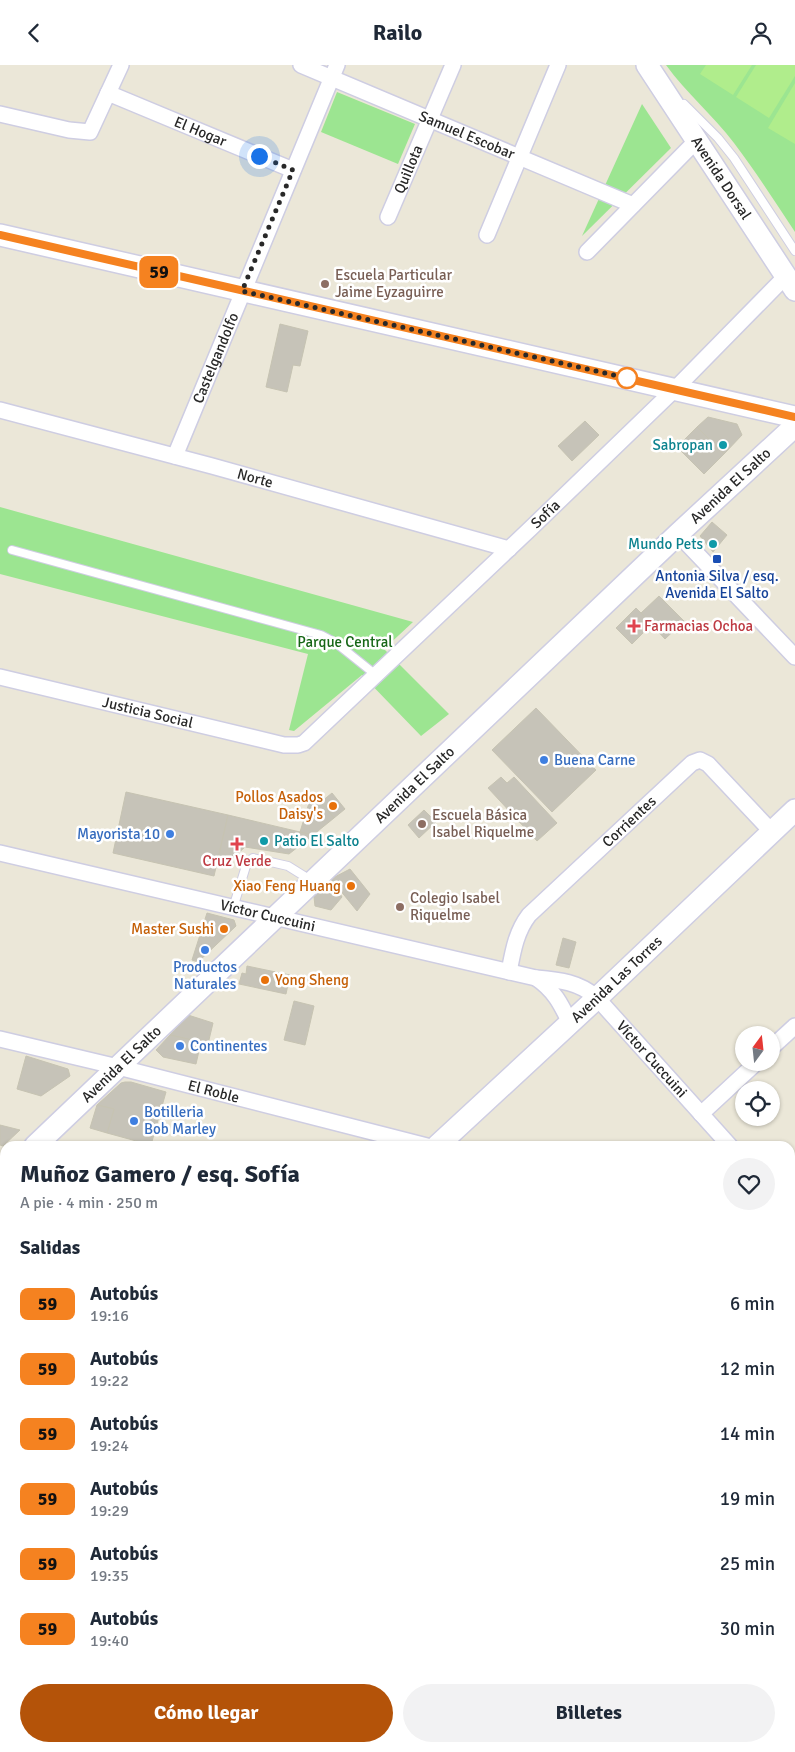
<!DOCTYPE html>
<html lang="es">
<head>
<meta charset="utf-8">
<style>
  :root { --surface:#fff; --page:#f2f2f3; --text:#1f2937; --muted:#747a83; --accent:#b45309 }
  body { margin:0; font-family:Signika,sans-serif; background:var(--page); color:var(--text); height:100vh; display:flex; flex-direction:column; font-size:19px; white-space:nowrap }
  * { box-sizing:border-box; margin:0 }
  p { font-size:16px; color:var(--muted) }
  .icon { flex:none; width:28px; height:28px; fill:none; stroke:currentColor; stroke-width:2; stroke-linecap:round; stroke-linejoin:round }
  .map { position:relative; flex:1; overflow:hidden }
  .sheet { position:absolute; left:0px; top:1076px; width:795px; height:611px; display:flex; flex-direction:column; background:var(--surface); border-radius:15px 15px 0 0; box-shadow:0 1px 4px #0004 }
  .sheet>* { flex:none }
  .badge { padding:0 10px; border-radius:8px; font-size:18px; line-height:32px }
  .needle { width:32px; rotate:15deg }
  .buttons { position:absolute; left:735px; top:961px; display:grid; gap:10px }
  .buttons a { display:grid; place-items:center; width:45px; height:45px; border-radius:50%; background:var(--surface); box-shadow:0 1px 4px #0004; font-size:25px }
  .you { position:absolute; width:25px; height:25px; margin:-12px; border:4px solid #fff; border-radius:50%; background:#1a73e8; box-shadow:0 0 0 8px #1a73e833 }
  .map>.badge { position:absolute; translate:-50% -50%; box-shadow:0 0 0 2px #fff }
  h2 { padding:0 20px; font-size:19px; line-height:45px }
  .round { display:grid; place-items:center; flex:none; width:52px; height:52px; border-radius:26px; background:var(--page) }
  .head { display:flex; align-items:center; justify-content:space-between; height:85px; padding:0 20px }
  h1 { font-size:24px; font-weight:800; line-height:38px }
  .button { display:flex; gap:10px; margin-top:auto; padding:10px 20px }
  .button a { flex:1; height:58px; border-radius:30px; background:var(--accent); color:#fff; font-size:20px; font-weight:800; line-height:58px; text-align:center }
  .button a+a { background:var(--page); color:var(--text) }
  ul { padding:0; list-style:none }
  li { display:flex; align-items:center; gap:15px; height:65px; padding:0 20px }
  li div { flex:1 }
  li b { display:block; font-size:19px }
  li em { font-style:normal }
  li .badge { min-width:55px; font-weight:700; text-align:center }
  header { display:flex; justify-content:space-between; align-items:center; height:65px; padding:0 20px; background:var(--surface); font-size:22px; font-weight:800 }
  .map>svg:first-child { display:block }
</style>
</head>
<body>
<header><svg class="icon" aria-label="back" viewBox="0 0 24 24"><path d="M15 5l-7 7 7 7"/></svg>Railo<svg class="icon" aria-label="person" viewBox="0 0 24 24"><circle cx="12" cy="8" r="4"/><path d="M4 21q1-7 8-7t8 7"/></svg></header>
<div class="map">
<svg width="795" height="1687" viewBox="0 0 795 1687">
  <rect width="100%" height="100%" fill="#ebe7d8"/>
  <g fill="#9ce591">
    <path d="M666,0h129v167c-20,-30 -39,-60 -61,-89 -21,-28 -48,-50 -68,-78z"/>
    <path d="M337,27l78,32 -17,40 -77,-32z"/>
    <path d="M642,39l29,44 -89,88z"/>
    <path d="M0,442l413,115 -29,27 65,65 -28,22 -59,-61 -68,56 -5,-1 19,-76 -308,-80z"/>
    <path d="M790,1164l5,5v22l-5,-1z"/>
    <path d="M0,1354l5,1v72l-5,-2z"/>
  </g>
  <g fill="#b0ed8c">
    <path d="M706,0h46l-19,30 -33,-21z"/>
    <path d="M756,0h39v11l-26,42 -33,-21z"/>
    <path d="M795,18v61l-27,-16z"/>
    <path d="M85,1683v-1l43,1 -2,4h-43z"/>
  </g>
  <g fill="#c6c3b8" stroke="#c6c3b2">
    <path d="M280,259l28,7 -8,35 -7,-1 -6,27 -21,-5z"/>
    <path d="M708,352l29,7 5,11 -18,19 -27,-27z"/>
    <path d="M585,356l14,14 -27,26 -14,-15z"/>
    <path d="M697,362l27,27 -20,20 -27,-27z"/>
    <path d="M712,457l15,13 -14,17 -13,-16z"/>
    <path d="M659,531l25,25 -19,18 -24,-26z"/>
    <path d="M636,543l16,16 -20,20 -16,-16z"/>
    <path d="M536,643l60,62 -44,42 -60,-62z"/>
    <path d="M501,712l6,6 7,-6 43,46 -20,18 -49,-53z"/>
    <path d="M126,727l102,23 -14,61 -101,-23z"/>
    <path d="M332,728l13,16 -11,9 -13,-16z"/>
    <path d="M316,732l18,21 -21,17 -13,-3 9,-29z"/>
    <path d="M424,745l12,12 -17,16 -11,-13z"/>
    <path d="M228,750l72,17 13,3 -24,19 -44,-7 -21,19 -7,-2z"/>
    <path d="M350,804l20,25 -13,17 -26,-32z"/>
    <path d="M331,814l11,18 -11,13 -16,-4 -1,-9z"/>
    <path d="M207,848l27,7 2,6 -38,36 -6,-2z"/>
    <path d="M563,873l13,4 -7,26 -13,-3z"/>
    <path d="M247,901l43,9 -4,19 -47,-10 3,-11 4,1z"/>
    <path d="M294,936l20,5 -9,39 -21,-5z"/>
    <path d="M188,950l25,8 -5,21 -38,-9z"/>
    <path d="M170,970l31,7 -5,22 -33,-7 -7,-7z"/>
    <path d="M26,991l42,13 2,7 -29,20 -24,-7z"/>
    <path d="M125,1017h6l35,10 -15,53 -44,-12 7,-24 -17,-4 24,-22z"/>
    <path d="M97,1040l17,4 -7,24 -17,-5z"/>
    <path d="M0,1060l20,5 -17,16 -3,-1z"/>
    <path d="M1,1471l4,1v27l-5,-2z"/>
    <path d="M4,1498l1,56 -2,4 -3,-2v-49z"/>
    <path d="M0,1590l5,2v33l-5,9z"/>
    <path d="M10,1682h38l-3,5h-37z"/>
    <path d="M182,1682h30l4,3 -2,2h-25z"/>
  </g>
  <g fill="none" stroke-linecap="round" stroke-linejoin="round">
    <g stroke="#cecde2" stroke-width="10">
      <g id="lane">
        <path d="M684,39l34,34 16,20 61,93"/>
        <path d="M12,485l309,85 15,8 40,32"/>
        <path d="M233,843l13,-42 3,-5 4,-3 35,8 24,15"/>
        <path d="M0,1576l5,2"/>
        <path d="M233,1682l10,5"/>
        <path d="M148,1687l2,-5"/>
      </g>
    </g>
    <g stroke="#cecde2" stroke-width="18">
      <g id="street">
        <path id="s1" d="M301,0l332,140"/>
        <path id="s2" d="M108,28l185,77"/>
        <path d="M0,49l69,16 21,2 31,-67"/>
        <path id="s3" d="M388,152l65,-152"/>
        <path d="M487,170l71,-170"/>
        <path d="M587,187l110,-112"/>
        <path id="s4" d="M0,345l212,56 297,83"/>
        <path id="s5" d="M175,391l162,-391"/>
        <path d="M678,469l117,123"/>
        <path id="s6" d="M0,612l284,68h14l6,-2 227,-215 144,-139 111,-113"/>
        <path id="s7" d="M0,788l536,125c23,2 44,4 61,20l133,148"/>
        <path id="s8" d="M509,907c4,-21 7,-40 20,-57l163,-152 8,-3 8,4 64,68"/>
        <path d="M536,913c18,12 25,26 34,45"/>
        <path id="s9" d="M0,974l118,28 309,79"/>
        <path d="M771,983l24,-22"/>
        <path d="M701,1049l55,-51"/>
        <path d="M790,1146l5,5"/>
        <path d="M790,1205l5,2"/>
        <path d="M790,1353l5,1"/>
        <path d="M0,1432l5,4"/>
        <path d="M790,1513l5,1"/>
        <path d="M790,1645l5,2"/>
        <path d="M463,1687l2,-5"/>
        <path d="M594,1687l2,-5"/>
        <path d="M752,1687l2,-5"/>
      </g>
    </g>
    <g stroke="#cecde2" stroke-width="24">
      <g id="secondary">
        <path id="s10" d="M647,0l148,225"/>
        <path d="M0,170l795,182"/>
        <path id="s11" d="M35,1081l643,-612 117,-108"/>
        <path id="s12" d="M437,1081l160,-148 198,-188"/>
        <path d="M0,1115l5,-5"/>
        <path d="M0,1160l5,1"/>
        <path d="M0,1346l5,1"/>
      </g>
    </g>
    <use href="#lane" stroke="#fff" stroke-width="8"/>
    <use href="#street" stroke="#fff" stroke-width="15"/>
    <use href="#secondary" stroke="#fff" stroke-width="21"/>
  </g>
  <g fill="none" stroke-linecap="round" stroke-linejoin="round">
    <g stroke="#fff" stroke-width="11">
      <path id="line" d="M0,170l795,182"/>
    </g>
    <use href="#line" stroke="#f58220" stroke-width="8"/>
    <path stroke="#282828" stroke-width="5" stroke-dasharray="0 9" d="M259,91l34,14 -51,121 385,87"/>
  </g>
  <g fill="#8d6e63" stroke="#fff" stroke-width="2">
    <circle cx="325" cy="219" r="5"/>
    <circle cx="422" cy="759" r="5"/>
    <circle cx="400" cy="842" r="5"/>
  </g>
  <circle fill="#fff" stroke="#f58220" stroke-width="2.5" cx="627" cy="313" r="10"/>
  <g fill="#0f9aa8" stroke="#fff" stroke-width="2">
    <circle cx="723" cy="380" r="5"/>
    <circle cx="713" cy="479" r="5"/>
    <circle cx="264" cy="776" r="5"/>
  </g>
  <rect fill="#1a4fb4" stroke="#fff" stroke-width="2" x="712" y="489" width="10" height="10" rx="2.5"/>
  <g fill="#e0444e" stroke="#fff" stroke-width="2">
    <path d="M631.5 553.5h5v5h5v5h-5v5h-5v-5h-5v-5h5z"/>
    <path d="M234.5 771.5h5v5h5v5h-5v5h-5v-5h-5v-5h5z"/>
  </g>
  <g fill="#3f7fe0" stroke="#fff" stroke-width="2">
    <circle cx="544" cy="695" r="5"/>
    <circle cx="170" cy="769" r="5"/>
    <circle cx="205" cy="885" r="5"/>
    <circle cx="180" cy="981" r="5"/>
    <circle cx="134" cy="1056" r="5"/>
  </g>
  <g fill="#e8710a" stroke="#fff" stroke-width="2">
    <circle cx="333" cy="741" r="5"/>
    <circle cx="351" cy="821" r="5"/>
    <circle cx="224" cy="864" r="5"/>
    <circle cx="265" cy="915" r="5"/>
  </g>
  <g text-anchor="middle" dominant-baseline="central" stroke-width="5" stroke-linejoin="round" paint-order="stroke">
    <g font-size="15" fill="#282828" stroke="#fff">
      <text stroke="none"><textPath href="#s2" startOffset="100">El Hogar</textPath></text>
      <text stroke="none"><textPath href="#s1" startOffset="180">Samuel Escobar</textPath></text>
      <text stroke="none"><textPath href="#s3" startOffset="52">Quillota</textPath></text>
      <text stroke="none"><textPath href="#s10" startOffset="135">Avenida Dorsal</textPath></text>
      <text stroke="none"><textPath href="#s5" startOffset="106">Castelgandolfo</textPath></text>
      <text stroke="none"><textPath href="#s4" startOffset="264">Norte</textPath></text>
      <text stroke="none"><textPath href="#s11" startOffset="959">Avenida El Salto</textPath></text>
      <text stroke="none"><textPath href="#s6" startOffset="645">Sofía</textPath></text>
      <text stroke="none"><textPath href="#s6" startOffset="152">Justicia Social</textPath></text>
      <text stroke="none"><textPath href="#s11" startOffset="524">Avenida El Salto</textPath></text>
      <text stroke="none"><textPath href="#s8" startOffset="198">Corrientes</textPath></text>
      <text stroke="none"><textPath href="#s7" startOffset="275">Víctor Cuccuini</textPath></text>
      <text stroke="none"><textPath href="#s12" startOffset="245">Avenida Las Torres</textPath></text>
      <text stroke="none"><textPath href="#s7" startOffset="698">Víctor Cuccuini</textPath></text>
      <text stroke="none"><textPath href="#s11" startOffset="119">Avenida El Salto</textPath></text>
      <text stroke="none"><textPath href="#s9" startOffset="220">El Roble</textPath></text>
    </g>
    <g font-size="15" fill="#785e54" stroke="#fff" text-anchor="start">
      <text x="335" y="210">Escuela Particular<tspan x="335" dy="17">Jaime Eyzaguirre</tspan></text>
      <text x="432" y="750">Escuela Básica<tspan x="432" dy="17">Isabel Riquelme</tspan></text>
      <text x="410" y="833">Colegio Isabel<tspan x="410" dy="17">Riquelme</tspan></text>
    </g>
    <g font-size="15" fill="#0d838f" stroke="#fff" text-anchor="end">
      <text x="713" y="380">Sabropan</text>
      <text x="703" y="479">Mundo Pets</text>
      <text x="274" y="776" text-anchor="start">Patio El Salto</text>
    </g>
    <g font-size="15" fill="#164399" stroke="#fff">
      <text x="717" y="511">Antonia Silva / esq.<tspan x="717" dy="17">Avenida El Salto</tspan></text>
    </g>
    <g font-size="15" fill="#be3a42" stroke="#fff" text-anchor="start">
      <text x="644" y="561">Farmacias Ochoa</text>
      <text x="237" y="796" text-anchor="middle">Cruz Verde</text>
    </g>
    <g font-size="15" fill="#166616" stroke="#fff">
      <text x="345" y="577">Parque Central</text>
    </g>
    <g font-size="15" fill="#366cbe" stroke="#fff" text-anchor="start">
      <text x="554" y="695">Buena Carne</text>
      <text x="160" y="769" text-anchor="end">Mayorista 10</text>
      <text x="205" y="902" text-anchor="middle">Productos<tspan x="205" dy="17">Naturales</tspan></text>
      <text x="190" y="981">Continentes</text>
      <text x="144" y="1047">Botilleria<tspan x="144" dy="17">Bob Marley</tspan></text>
    </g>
    <g font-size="15" fill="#c56008" stroke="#fff" text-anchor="end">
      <text x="323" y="732">Pollos Asados<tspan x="323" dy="17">Daisy's</tspan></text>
      <text x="341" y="821">Xiao Feng Huang</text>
      <text x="214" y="864">Master Sushi</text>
      <text x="275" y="915" text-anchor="start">Yong Sheng</text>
    </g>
  </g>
</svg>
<div class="buttons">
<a><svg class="needle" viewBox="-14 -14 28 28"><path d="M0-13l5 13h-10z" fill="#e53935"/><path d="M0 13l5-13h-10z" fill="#747a83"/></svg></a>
<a><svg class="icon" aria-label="locate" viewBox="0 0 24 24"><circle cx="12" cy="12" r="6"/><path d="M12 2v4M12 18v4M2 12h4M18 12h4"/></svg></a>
</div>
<div class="you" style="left:259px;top:91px"></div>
<b class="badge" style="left:159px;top:207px;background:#f58220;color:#111">59</b>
<section class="sheet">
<div class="head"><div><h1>Muñoz Gamero / esq. Sofía</h1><p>A pie · 4 min · 250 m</p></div><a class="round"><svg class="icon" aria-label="heart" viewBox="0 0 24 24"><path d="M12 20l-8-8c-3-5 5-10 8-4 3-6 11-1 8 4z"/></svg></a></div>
<h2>Salidas</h2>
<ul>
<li><span class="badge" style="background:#f58220;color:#111">59</span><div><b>Autobús</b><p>19:16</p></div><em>6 min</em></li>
<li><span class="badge" style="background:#f58220;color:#111">59</span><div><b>Autobús</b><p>19:22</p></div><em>12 min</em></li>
<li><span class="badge" style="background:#f58220;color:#111">59</span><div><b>Autobús</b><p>19:24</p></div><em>14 min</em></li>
<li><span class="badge" style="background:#f58220;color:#111">59</span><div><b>Autobús</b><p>19:29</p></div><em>19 min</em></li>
<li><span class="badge" style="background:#f58220;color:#111">59</span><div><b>Autobús</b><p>19:35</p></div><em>25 min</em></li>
<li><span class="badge" style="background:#f58220;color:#111">59</span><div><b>Autobús</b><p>19:40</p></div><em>30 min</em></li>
</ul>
<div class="button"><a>Cómo llegar</a><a>Billetes</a></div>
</section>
</div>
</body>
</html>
